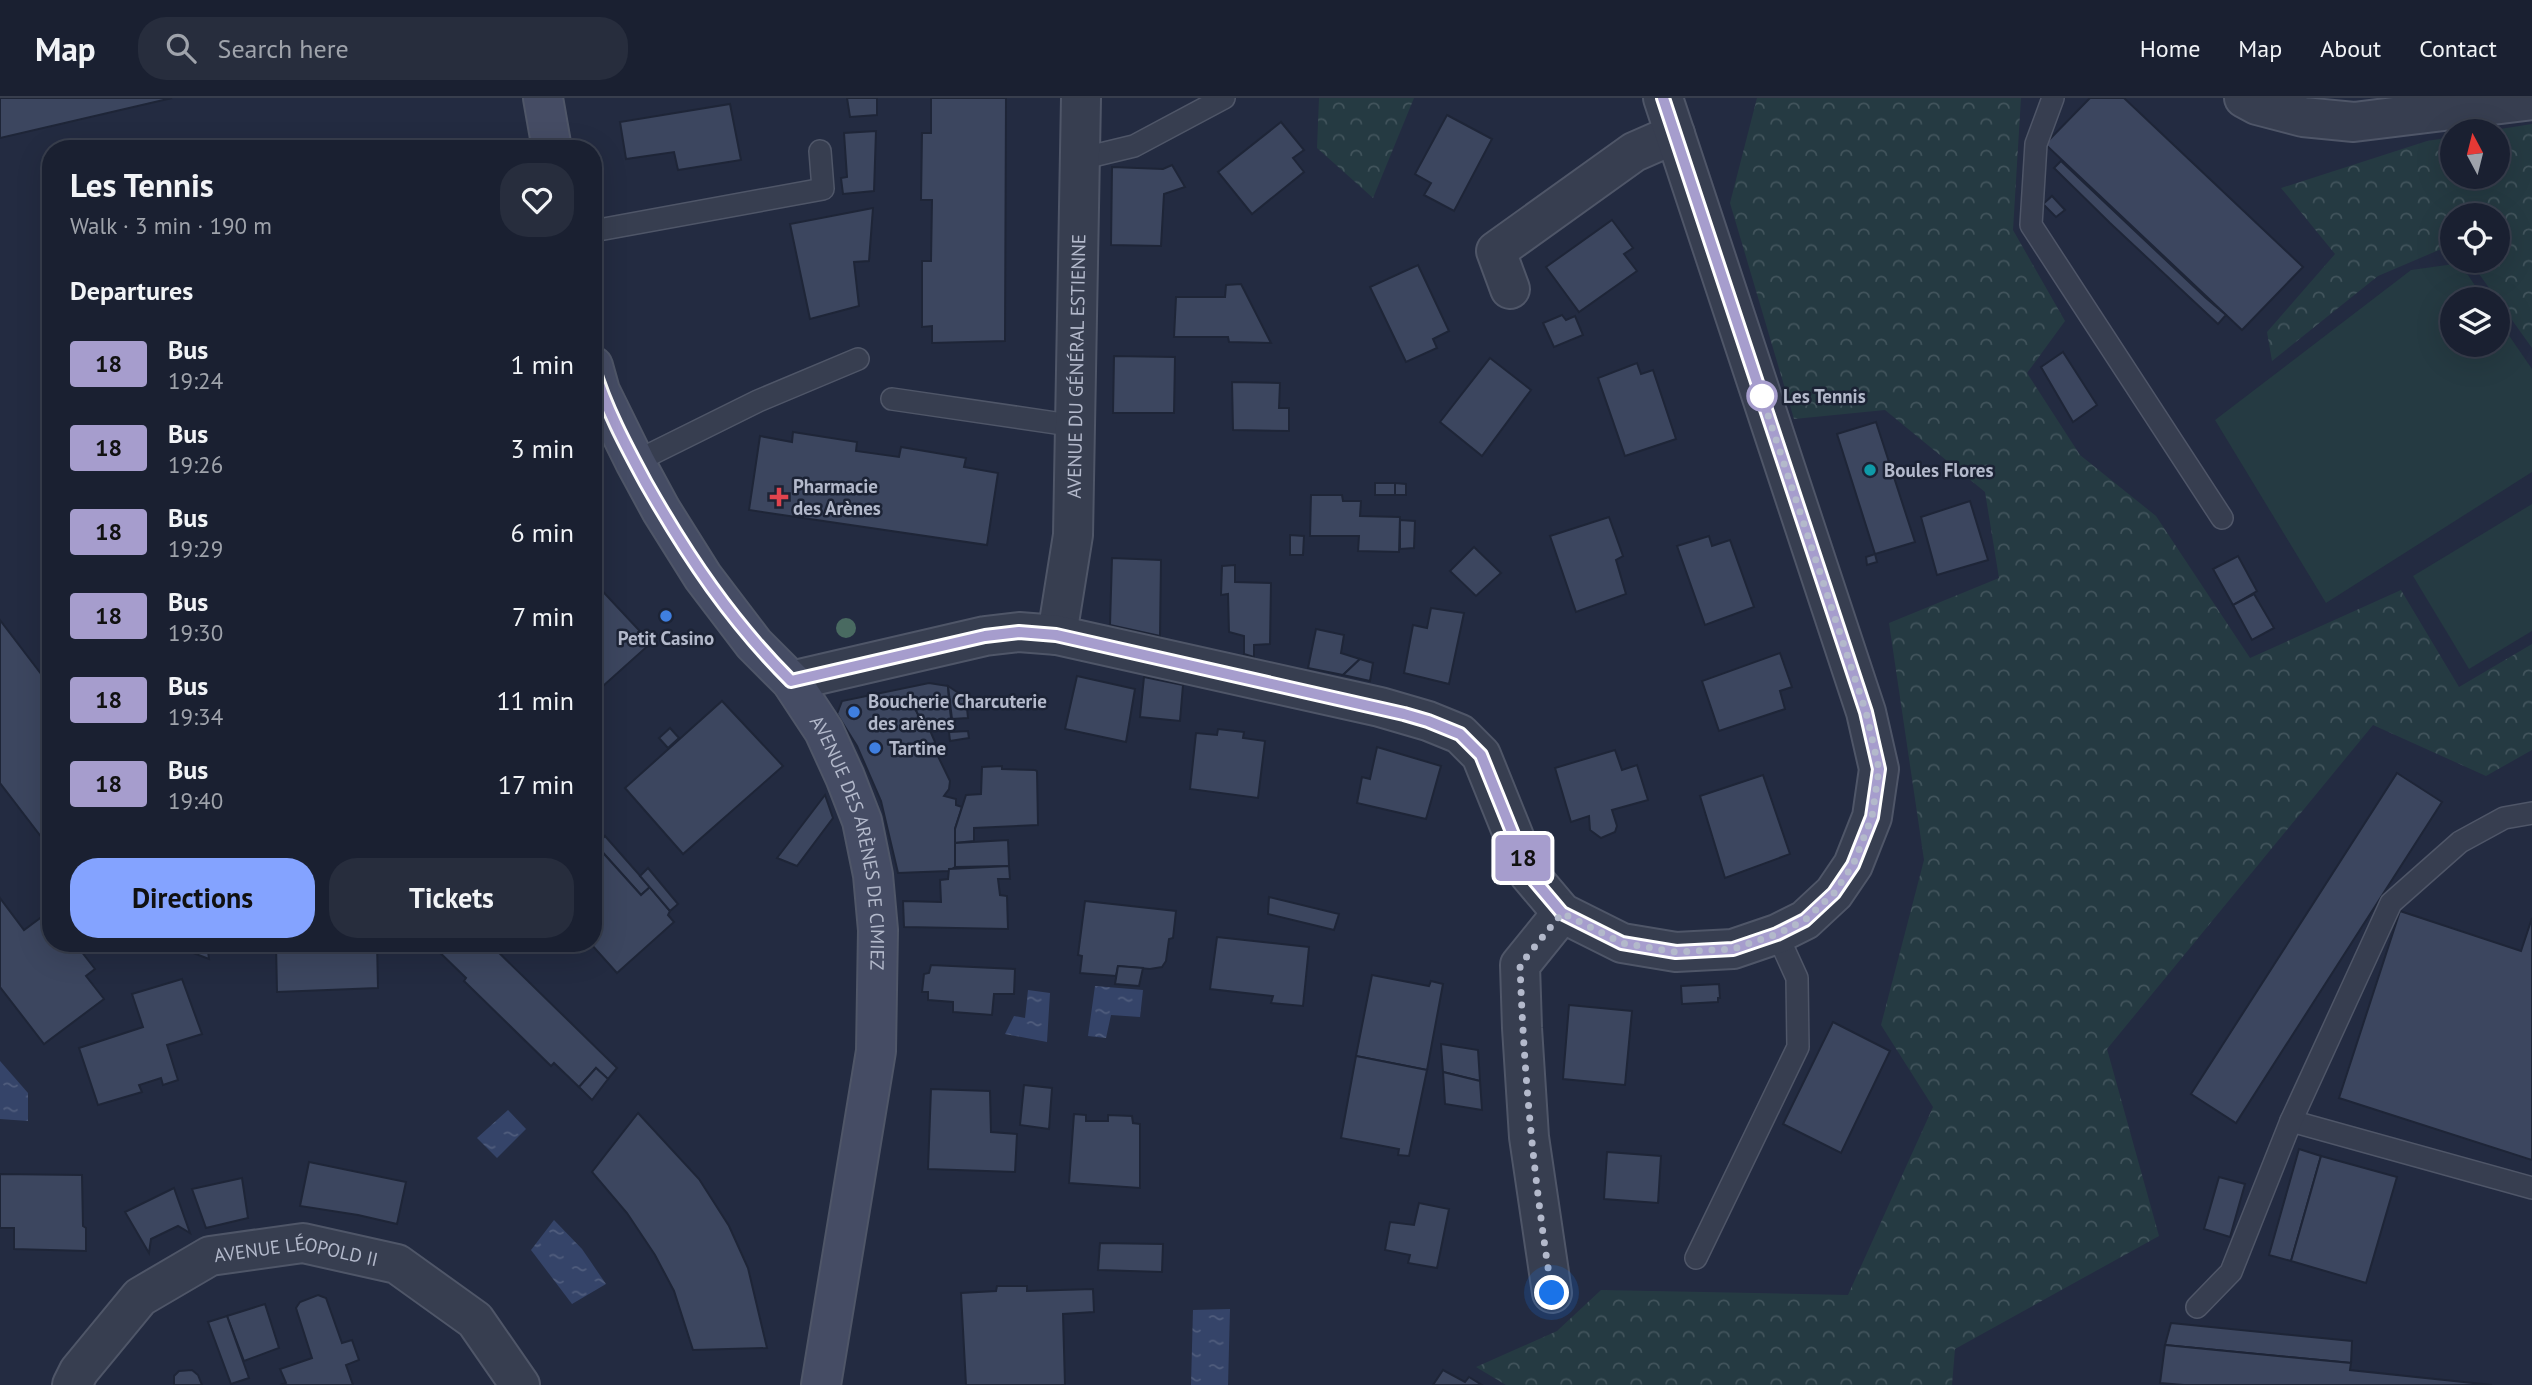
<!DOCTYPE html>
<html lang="en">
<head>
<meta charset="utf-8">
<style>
  :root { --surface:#1a2031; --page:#272d3d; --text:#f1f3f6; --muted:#9fa3ab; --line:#383e4d; --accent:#84a3ff }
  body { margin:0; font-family:"PT Sans",sans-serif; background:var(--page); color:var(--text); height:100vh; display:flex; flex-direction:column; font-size:26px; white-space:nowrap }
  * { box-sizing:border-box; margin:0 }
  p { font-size:23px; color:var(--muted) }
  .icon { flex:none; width:38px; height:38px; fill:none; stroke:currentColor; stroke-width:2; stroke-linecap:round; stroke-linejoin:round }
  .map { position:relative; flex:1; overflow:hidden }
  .side { position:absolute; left:42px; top:42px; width:560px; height:812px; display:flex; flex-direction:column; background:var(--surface); border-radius:28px; box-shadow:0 7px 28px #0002,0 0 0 2px var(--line) }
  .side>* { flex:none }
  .badge { padding:0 14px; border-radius:5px; font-size:24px; line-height:46px }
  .needle { width:46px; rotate:353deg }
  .controls { position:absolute; left:2440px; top:21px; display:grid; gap:14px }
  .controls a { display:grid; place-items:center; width:70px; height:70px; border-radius:50%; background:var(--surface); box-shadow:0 7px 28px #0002,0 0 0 2px var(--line); font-size:35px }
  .you { position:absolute; width:35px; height:35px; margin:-18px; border:5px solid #fff; border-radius:50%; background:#1a73e8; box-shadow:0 0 0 10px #1a73e833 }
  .map>.badge { position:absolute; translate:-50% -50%; box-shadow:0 0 0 4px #fff }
  h2 { padding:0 28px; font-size:26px; line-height:63px }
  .round { display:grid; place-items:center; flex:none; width:74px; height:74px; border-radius:28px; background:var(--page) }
  .head { display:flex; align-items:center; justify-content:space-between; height:119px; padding:0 28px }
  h1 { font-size:33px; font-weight:700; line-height:52px }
  .action { display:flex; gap:14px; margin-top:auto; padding:14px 28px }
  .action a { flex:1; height:80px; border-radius:28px; background:var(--accent); color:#111; font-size:28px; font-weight:700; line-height:80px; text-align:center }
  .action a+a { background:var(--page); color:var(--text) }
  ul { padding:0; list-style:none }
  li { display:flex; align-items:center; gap:21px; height:84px; padding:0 28px }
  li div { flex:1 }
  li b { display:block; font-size:26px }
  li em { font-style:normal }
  li .badge { min-width:77px; font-weight:700; text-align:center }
  header { display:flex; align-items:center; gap:42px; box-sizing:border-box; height:98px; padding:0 35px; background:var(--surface); border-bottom:2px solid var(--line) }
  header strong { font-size:33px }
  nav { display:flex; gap:38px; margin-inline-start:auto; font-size:24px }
  .search { width:490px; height:63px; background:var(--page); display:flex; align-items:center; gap:18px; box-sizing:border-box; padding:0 24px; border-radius:28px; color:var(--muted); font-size:26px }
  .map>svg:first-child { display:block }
</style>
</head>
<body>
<header>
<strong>Map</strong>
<div class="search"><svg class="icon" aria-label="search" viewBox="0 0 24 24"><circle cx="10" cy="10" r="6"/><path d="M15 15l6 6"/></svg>Search here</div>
<nav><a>Home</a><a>Map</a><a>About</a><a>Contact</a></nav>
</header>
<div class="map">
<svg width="2532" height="1287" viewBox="0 0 2532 1287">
  <defs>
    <pattern id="forest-crowns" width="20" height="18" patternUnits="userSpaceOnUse" patternTransform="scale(1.75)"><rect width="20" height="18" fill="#253a42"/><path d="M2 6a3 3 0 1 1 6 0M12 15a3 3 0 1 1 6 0" fill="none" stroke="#42545c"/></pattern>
    <pattern id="water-ripples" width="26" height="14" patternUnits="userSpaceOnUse" patternTransform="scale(1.75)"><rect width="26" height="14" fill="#354469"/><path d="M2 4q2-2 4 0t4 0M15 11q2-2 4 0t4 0" fill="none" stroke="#505d7d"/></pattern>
  </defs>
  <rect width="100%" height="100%" fill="#232b41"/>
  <g fill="url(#forest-crowns)">
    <path d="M1319,0h95l-41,100 -56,-50z"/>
    <path d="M1757,0h264l-8,132 52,91 -38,52 53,82 76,61 94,142 151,-68 58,97 73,-43v106l-46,26 -113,-51 -266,324 52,187 -204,113 -3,36h-446l-30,-18 81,-36 44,-41 247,5 85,-188 -52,-82 43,-165 -35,-237 110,-45 -14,-86 -100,-82 -91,9 -64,-216z"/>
    <path d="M2532,26v224l-60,-84 -8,-3h33v-46h-45v40l-13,-5 -61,26 -106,85 -5,-29 68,-78 -54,-66 146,-47 25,-4v40h45v-46h-9z"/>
  </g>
  <g fill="#253a42">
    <path d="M2454,166l14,11 16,24h-32v46h45v-27l35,51v103l-206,131 -111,-183 196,-150z"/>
    <path d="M2532,406v127l-63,38 -56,-93z"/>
  </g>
  <g fill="url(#water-ripples)">
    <path d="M1095,888l48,4 -3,27 -29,-2 -5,23 -18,-2z"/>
    <path d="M1028,892l22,3 -3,49 -42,-8 9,-18 11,2z"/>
    <path d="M0,963l28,32v28l-28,-2z"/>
    <path d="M508,1012l18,19 -29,29 -20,-20z"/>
    <path d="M554,1122l28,29 24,35 -34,20 -41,-54z"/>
    <path d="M1230,1211l-2,76h-37l2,-75z"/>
  </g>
  <g fill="#3c465f" stroke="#1e2537" stroke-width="2">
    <path d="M0,0h172l-172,40z"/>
    <path d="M847,0h30v17l-27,2z"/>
    <path d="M931,0h75l-1,243 -73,2v-17l-10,1v-66h9l1,-61h-11l1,-67h9z"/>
    <path d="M2090,0h34l179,169 -61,63 -197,-186z"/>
    <path d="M730,6l11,56 -63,10 -4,-18 -48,7 -6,-37z"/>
    <path d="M1447,17l45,24 -38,72 -30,-16 7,-12 -16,-9z"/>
    <path d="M1281,24l23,28 -11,8 11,14 -52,42 -34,-42z"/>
    <path d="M876,33l-2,60 -31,3 -2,-16 6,-1 -3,-44z"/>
    <path d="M2061,63l145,137 20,17 -8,9 -108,-101 -56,-55z"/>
    <path d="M1172,67l13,22 -21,7 -3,52 -50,-1 1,-78 51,2z"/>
    <path d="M2052,98l13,14 -9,7 -13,-13z"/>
    <path d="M873,110l-4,53 -15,1 5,44 -49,13 -20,-95z"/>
    <path d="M1612,122l21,28 -9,6 13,17 -58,41 -33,-45z"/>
    <path d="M1418,167l31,66 -16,8 4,9 -31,14 -36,-75z"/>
    <path d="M1241,186l30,59 -42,-1 -1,-5h-54l2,-40h49l1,-12z"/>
    <path d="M1562,217l4,5 9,-4 8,19 -29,12 -11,-24z"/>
    <path d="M2063,254l34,53 -24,17 -32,-55z"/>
    <path d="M1114,258l61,1 -1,56h-61z"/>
    <path d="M1490,260l41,32 -49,66 -42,-34z"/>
    <path d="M1637,265l4,11 12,-4 23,69 -51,17 -27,-78z"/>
    <path d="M1232,284l48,1 -1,25h10v23l-56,-1z"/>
    <path d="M1876,324l39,120 -40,12 -38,-120z"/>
    <path d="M793,334l64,10 -1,9 43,6 2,-10 65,11 -2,9 34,6 -11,72 -238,-35 11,-74 32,6z"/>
    <rect x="1375" y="385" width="20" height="12"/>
    <path d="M1395,385l11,1v11h-11z"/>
    <path d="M1311,397h31l1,6h18l-1,15 40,1 -1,35 -41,-1 1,-15h-49z"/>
    <path d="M1970,403l18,59 -51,15 -16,-58z"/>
    <path d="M1609,419l14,39 -7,4 10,34 -50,18 -26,-76z"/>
    <path d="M1400,422l15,1 -1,27 -14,1z"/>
    <path d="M1290,437l14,1 -1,19h-13z"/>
    <path d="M1709,438l3,10 18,-6 24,67 -49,18 -28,-79z"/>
    <path d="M1474,449l27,26 -25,23 -26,-25z"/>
    <path d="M1875,456l2,8 -10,3 -1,-8z"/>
    <path d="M2238,458l19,35 -24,14 -20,-36z"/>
    <path d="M1112,460l49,2 -1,76 -50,-11z"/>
    <path d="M1235,467v17l36,1 -1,61 -16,1v12l-10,-3v-18l-15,-4 -1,-38 -7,1 1,-29z"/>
    <path d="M593,483l58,62 -58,52z"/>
    <path d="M2254,496l20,34 -22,12 -19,-35z"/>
    <path d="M1431,510l33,5 -15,71 -45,-11 9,-48 14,3z"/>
    <path d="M0,522l51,67v159l-2,1 -49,-64z"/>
    <path d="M1316,531l28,6 -3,18 19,6 -17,16 -35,-7z"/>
    <path d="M1780,555l12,34 -12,4 5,18 -66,22 -17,-50z"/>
    <path d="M1360,561l13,4 -3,18 -27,-6z"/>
    <path d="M1077,578l58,13 -9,53 -61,-13z"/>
    <path d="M1144,579l39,8 -3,36 -40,-4z"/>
    <path d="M929,585l19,3 1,16 -35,4 8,17h3l4,5 6,14 -2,4 17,35 -1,8 -5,7 12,3v6l6,2 -7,22v38l-6,4 -51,2 -17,-72 -24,-55 -20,-32 5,-13z"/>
    <path d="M948,588l18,12 2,20 -16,1z"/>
    <path d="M722,603l61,65 -100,88 -58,-66z"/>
    <path d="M949,604l3,24 -23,2 -4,-5h-3l-8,-17z"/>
    <path d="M670,630l9,10 -11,10 -9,-10z"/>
    <path d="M1218,631l26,3 -1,6 22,3 -7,57 -68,-9 6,-56 21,2z"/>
    <path d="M968,633l1,7 -19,3 -1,-9z"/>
    <path d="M1377,649l64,19 -15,53 -69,-16 5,-26 8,2z"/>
    <path d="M1615,652l7,20 15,-5 11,35 -36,10 5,16 -2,6 -14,6 -11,-8 -1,-14 -18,6 -16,-54z"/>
    <path d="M1002,668v3l33,1 2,1 1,54 -64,3v13l-19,2v-14l11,-34 15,-1 1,-27z"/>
    <path d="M2397,675l45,29 -206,321 -45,-29z"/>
    <path d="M1763,677l27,79 -65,24 -25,-82z"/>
    <path d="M825,697l8,23 -36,48 -20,-8z"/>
    <path d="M605,738l45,51 -9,8 -45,-50z"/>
    <path d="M1008,742l1,26 -54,1v-24z"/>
    <path d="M596,747l45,50 9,-8 20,24 -2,4 6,7 -57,51 -27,-30h3v-96z"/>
    <path d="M1009,768l1,13h-12l2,16 7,1 1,33 -104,-2 -1,-26 38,1 -1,-22 8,-1 1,-10z"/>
    <path d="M648,770l30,36 -8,7 -30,-35z"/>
    <path d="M1269,799l70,17 -5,16 -66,-16z"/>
    <path d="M0,800l24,32 27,-20v33h40l-10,8 14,18 -9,7 18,23 -60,45 -44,-57z"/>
    <path d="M1085,803l91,10 -3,27 -4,1 -3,22 -4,6 -12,2 -32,-3 -2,10 -36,-3 2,-17 -4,-1z"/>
    <path d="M2400,813l121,40 11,-33v242l-193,-62z"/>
    <path d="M1217,839l92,10 -6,59 -32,-3 2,-7 -63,-7z"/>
    <path d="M167,845h40l2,16z"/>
    <path d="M253,845h124l1,45 -101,4 -1,-47z"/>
    <path d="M430,845h59l128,125 -9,11 -12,-11 -17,19 -25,-24 -3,3 -87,-85 2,-3z"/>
    <path d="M931,867l84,4 -1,25h-20l-2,21 -39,-3v-10l-25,-2v-8h-6l2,-18 5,-1z"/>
    <path d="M1118,868l25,2 -4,18 -24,-2z"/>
    <path d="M1372,877l57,11 2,-5 12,3 -16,86 -71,-14z"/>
    <path d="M182,881l20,55 -35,11 11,35 -15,5 -2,-7 -22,7 3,7 -44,13 -19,-57 64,-21 -11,-33z"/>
    <path d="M1719,886l1,14h-2v4l-36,2 -1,-18z"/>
    <path d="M1569,907l63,6 -7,74 -62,-6z"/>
    <path d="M1833,924l57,29 -49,102 -58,-29z"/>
    <path d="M1441,946l37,6 2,31 -37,-9z"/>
    <path d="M1356,958l71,14 -18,86 -11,-1 1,-6 -58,-11z"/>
    <path d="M596,970l12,11 -16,21 -13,-13z"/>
    <path d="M1443,974l37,9 2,29 -37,-6z"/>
    <path d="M1024,987l28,3 -3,41 -29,-4z"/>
    <path d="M931,991l59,2 1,41 26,2 -2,38 -87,-3z"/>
    <path d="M638,1015l61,66 30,47 19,42 19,80 -74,2 -19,-59 -19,-36 -28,-42 -35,-41z"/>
    <path d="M1074,1016l12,1v6h22v-6l24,1 1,7 7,1v64l-71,-5z"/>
    <path d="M2299,1051l22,7 -30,105 -22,-6z"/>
    <path d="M1607,1054l54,4 -3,47 -54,-4z"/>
    <path d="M2321,1058l76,21 -31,106 -75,-22z"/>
    <path d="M309,1064l97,20 -9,42 -39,-9 -58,-9z"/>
    <path d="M0,1076l82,1 1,51 3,2v23l-72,-2v-21h-14z"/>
    <path d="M2219,1079l26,7 -15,53 -26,-8z"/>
    <path d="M242,1080l6,40 -42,10 -14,-39z"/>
    <path d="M174,1090l16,45 -12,-7 -27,13 -2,14 -24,-41z"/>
    <path d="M1419,1105l30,6 -12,59 -29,-5 2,-8 -25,-5 5,-28 24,3z"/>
    <path d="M1100,1145l63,1 -1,28 -64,-2z"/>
    <path d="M997,1188h30v5l66,-2 1,23 -31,2 2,71h-99l-5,-92 35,-2z"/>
    <path d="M318,1197l8,3 16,45 10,-3 7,20 -13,5 7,20h-73l6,-2 -6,-14 32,-11 -16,-50 4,-6z"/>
    <path d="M265,1206l14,44 -35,13 -17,-45z"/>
    <path d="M227,1218l22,62 -18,6 -23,-62z"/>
    <path d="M2171,1225l181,18 -1,22 -186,-18z"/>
    <path d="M2165,1247l186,18 -1,7 142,15h-308l-24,-2z"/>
    <path d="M192,1272l6,5 4,10h-28v-9l5,-5z"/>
    <path d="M1443,1272l22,12 4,-5 13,8h-49z"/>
  </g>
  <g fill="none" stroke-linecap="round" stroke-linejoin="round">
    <g stroke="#4f5668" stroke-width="24">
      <g id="lane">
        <path d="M2053,0l-17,46 -5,81 191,293"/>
        <path d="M1080,61l54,-13 90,-48"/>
        <path d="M593,133l230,-42 -3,-38"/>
        <path d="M892,301l184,27"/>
        <path d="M635,364l123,-61 100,-42"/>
        <path d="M2291,1023l241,67"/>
        <path d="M1696,1160l102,-211 -1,-69 -20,-44"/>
        <path d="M2197,1209l34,-35 60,-151 100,-218 69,-61 44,-24 28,-5"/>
      </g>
    </g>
    <g stroke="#4f5668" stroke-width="42">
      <g id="street">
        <path d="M2244,0l13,7 46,12 51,5 178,-22"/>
        <path d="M1510,191l-14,-38 138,-99 41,-18"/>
        <path id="s1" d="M1057,537l16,-100 8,-437"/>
        <path d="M791,583l194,-45 34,-4 38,3 323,72 48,14 32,13 21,21 48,119 33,39 60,30 54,9 57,-3 44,-15 28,-14 29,-27 19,-28 19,-48 7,-48 -13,-57 -203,-614"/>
        <path d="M1552,1195l-23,-156 -7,-109 -2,-63 42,-52"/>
        <path id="s2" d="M72,1287l7,-14 61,-74 70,-41 93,-13 94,21 78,56 45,65"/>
      </g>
    </g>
    <g stroke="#4f5668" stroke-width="42">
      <g id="secondary">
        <path d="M543,0l9,51"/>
        <path id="s3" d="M593,268l7,25 35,71 26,48 42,67 51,67 37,37 33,50 21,46 17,44 11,54 5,55 -2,121 -55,334"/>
      </g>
    </g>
    <use href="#lane" stroke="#373e50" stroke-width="21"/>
    <use href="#street" stroke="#373e50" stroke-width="38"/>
    <use href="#secondary" stroke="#454c64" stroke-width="38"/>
  </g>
  <circle fill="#496a61" cx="846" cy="530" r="10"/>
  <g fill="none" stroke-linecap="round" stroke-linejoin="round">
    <g stroke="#fff" stroke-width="16">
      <path id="line" d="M593,268c12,41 33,80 53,117 42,74 85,138 145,198l194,-45 34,-4 37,3 348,79 24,7 32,13 21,21 48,119 33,39 60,30 54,9 57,-3 44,-15 28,-14 29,-27 19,-28 19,-48 7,-48 -13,-57 -203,-614"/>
    </g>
    <use href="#line" stroke="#a69dcd" stroke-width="10"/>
    <path stroke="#b3b9cb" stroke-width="7" stroke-dasharray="0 12.6" d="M1552,1195c-18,-112 -28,-215 -32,-328l42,-52 60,30 54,9 57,-3 44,-15 28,-14 29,-27 19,-28 19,-48 7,-48 -13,-57 -105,-318 1,2"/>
  </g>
  <circle fill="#fff" stroke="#a69dcd" stroke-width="3.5" cx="1762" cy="298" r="14"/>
  <circle fill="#0f9aa8" stroke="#1c2335" stroke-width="2.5" cx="1870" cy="372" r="7"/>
  <path fill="#e0444e" stroke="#1c2335" stroke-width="2.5" d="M775.5 388.5h7v7h7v7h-7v7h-7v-7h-7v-7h7z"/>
  <g fill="#3f7fe0" stroke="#1c2335" stroke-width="2.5">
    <circle cx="666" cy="518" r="7"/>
    <circle cx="854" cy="614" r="7"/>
    <circle cx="875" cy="650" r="7"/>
  </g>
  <g text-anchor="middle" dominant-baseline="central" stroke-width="5" stroke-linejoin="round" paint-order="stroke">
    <g font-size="19" fill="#b3b9cb" stroke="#1c2335">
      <text stroke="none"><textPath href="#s1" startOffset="270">AVENUE DU GÉNÉRAL ESTIENNE</textPath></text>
      <text stroke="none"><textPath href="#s3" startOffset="551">AVENUE DES ARÈNES DE CIMIEZ</textPath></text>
      <text stroke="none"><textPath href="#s2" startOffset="280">AVENUE LÉOPOLD II</textPath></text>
    </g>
    <g font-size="19" font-weight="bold" fill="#b3b9cb" stroke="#1c2335" text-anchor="start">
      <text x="1783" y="298">Les Tennis</text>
    </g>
    <g font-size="19" font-weight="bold" fill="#b3b9cb" stroke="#1c2335" text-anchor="start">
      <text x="1884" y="372">Boules Flores</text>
      <text x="793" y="388">Pharmacie<tspan x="793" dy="22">des Arènes</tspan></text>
      <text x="666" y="540" text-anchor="middle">Petit Casino</text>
      <text x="868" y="603">Boucherie Charcuterie<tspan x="868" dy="22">des arènes</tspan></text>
      <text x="889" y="650">Tartine</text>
    </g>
  </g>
</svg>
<div class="controls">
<a><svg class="needle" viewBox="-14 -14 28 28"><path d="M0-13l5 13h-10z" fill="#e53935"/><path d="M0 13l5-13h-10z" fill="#9fa3ab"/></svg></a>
<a><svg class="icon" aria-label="locate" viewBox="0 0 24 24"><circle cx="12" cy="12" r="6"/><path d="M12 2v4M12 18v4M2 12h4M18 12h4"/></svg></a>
<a><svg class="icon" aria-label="layers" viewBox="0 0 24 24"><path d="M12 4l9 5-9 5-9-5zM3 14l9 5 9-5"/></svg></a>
</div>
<div class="you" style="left:1552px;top:1195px"></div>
<b class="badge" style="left:1523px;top:760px;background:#a69dcd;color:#111">18</b>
<section class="side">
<div class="head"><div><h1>Les Tennis</h1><p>Walk · 3 min · 190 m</p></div><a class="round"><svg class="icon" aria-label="heart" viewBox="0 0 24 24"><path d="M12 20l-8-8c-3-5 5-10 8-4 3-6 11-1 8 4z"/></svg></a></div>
<h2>Departures</h2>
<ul>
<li><span class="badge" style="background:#a69dcd;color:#111">18</span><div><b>Bus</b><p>19:24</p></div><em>1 min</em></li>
<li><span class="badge" style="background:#a69dcd;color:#111">18</span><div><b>Bus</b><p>19:26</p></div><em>3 min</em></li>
<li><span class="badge" style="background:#a69dcd;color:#111">18</span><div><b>Bus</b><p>19:29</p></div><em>6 min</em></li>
<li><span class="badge" style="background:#a69dcd;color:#111">18</span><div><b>Bus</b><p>19:30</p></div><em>7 min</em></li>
<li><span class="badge" style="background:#a69dcd;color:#111">18</span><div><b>Bus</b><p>19:34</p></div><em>11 min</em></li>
<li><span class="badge" style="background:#a69dcd;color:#111">18</span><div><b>Bus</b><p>19:40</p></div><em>17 min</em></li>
</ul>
<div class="action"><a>Directions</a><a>Tickets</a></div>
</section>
</div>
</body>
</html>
